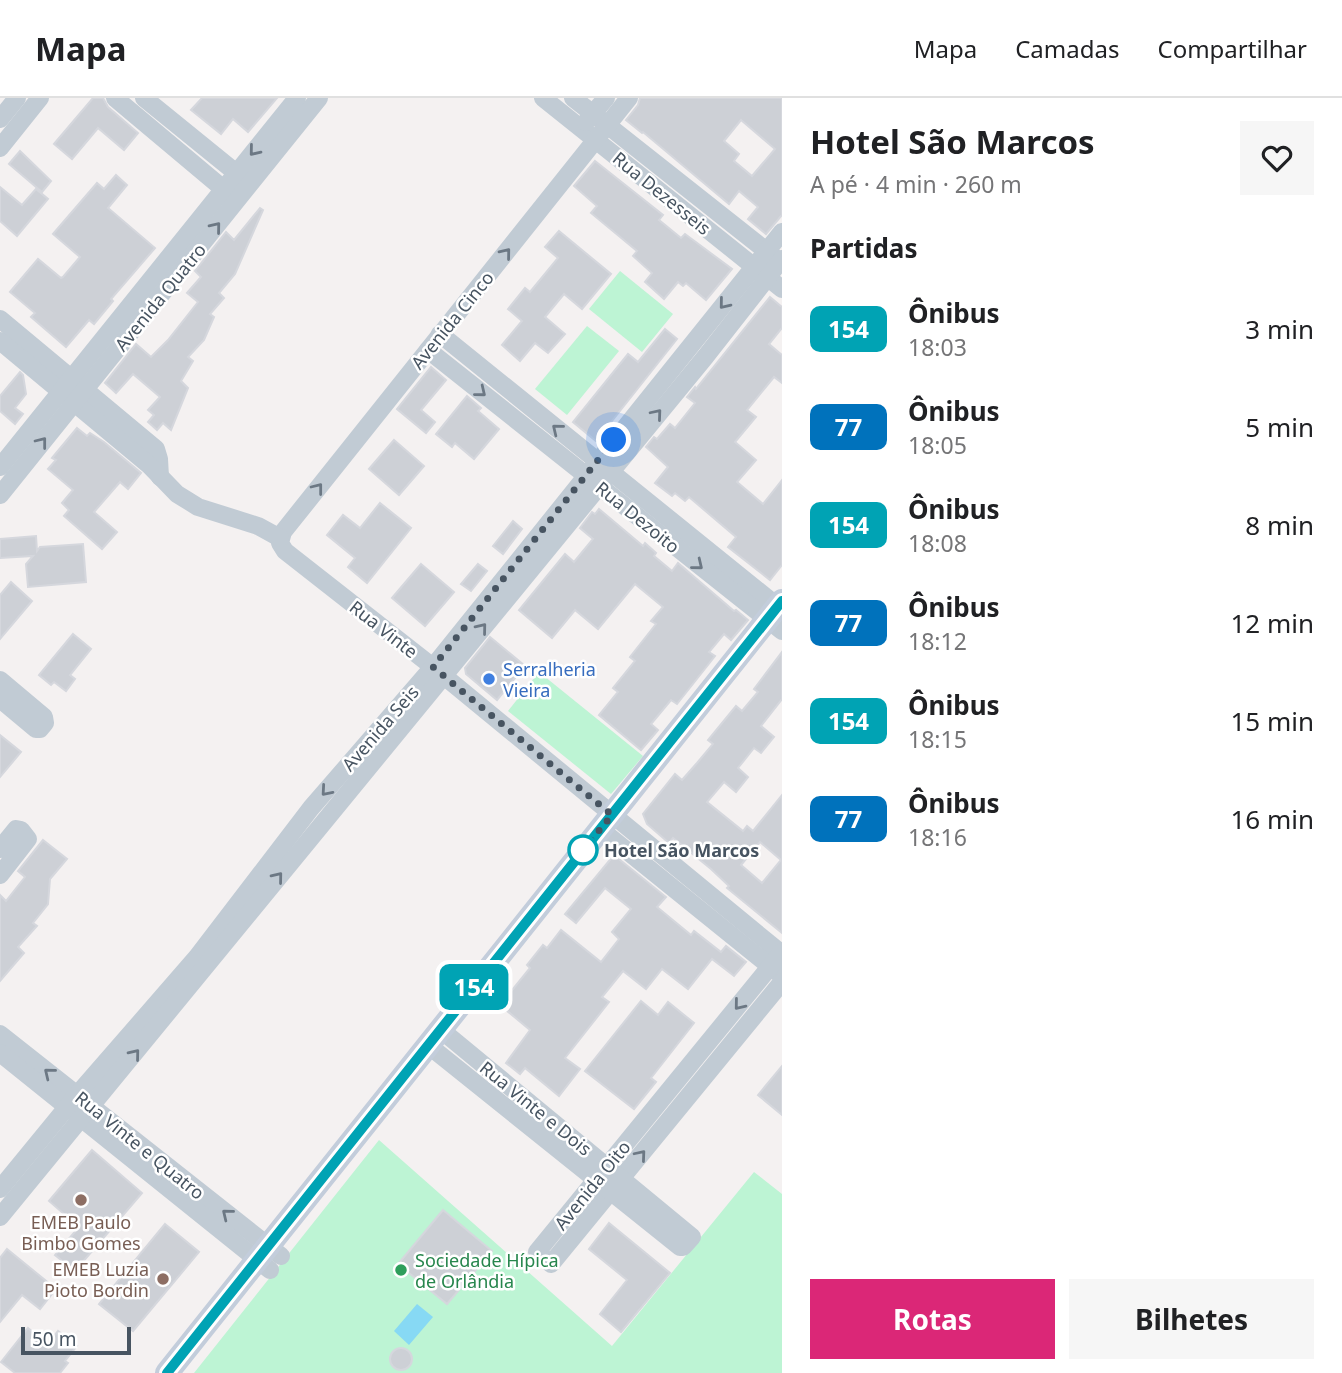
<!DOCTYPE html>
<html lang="pt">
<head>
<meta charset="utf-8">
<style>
  :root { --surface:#fff; --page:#f6f6f6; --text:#202124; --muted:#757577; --line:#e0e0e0; --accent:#db2777 }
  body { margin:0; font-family:"Noto Sans",sans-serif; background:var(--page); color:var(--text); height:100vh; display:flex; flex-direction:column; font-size:26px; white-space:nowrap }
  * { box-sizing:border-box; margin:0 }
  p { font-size:23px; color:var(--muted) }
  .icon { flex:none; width:38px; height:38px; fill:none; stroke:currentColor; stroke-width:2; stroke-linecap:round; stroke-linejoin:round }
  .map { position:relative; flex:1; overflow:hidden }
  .panel { display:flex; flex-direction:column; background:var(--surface); width:560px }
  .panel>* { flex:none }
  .badge { padding:0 14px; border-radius:10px; font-size:24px; line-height:46px }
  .scale { position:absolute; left:21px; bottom:18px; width:110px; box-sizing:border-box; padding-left:7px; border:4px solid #475461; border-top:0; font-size:19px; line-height:24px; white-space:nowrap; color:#475461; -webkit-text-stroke:5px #fff; paint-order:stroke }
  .you { position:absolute; width:35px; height:35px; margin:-18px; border:5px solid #fff; border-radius:50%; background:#1a73e8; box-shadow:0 0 0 10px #1a73e833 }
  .map>.badge { position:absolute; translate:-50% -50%; box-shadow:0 0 0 4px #fff }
  h2 { padding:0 28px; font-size:26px; line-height:63px }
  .round { display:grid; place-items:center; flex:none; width:74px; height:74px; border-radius:0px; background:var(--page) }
  .overview { display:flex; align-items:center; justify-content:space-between; height:119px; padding:0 28px }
  h1 { font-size:33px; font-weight:700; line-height:52px }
  .cta { display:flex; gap:14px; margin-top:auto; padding:14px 28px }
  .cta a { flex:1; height:80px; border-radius:0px; background:var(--accent); color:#fff; font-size:28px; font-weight:700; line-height:80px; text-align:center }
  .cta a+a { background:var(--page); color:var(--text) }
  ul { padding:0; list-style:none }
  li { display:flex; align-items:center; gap:21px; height:98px; padding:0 28px }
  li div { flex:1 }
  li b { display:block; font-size:26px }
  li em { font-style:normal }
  li .badge { min-width:77px; font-weight:700; text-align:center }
  header { display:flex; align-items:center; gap:42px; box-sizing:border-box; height:98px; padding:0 35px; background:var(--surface); border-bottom:2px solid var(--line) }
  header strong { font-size:33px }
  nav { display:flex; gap:38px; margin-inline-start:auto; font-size:24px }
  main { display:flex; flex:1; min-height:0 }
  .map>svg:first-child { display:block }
</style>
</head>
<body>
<header>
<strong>Mapa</strong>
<nav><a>Mapa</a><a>Camadas</a><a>Compartilhar</a></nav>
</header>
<main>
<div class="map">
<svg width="782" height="1275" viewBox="0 0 782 1275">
  <rect width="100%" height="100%" fill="#f4f1f1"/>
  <g fill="#bdf4d4">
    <path d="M620,173l53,43 -31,38 -53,-43z"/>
    <path d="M587,228l32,25 -52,64 -32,-26z"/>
    <path d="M539,574l104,84 -32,38 -103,-83z"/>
    <path d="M379,1042l233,206 142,-174 28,22v179h-588z"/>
  </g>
  <path fill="#87d9f4" d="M417,1206l16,13 -24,28 -15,-14z"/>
  <g fill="#cdd0d6" stroke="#d5d7dd" stroke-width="2" fill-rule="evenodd">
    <path d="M93,0h10l5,9 30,26 -14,17 -26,-22 -26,31 -18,-15z"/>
    <path d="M202,0h75l-29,34 -15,-13 -12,15 -30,-24z"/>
    <path d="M640,0h142v117l-16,19 -18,-15 10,-12 -19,-16 -10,13 -86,-72 -1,1 -16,-13 12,-15zM741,22l34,29 -23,27 -18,-15 5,-7 -15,-13z"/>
    <path d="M20,53l31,30 -9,11 -33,-28z"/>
    <path d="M595,63l68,54 -4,5 22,18 4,-4 47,35 -26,31 -20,-17 -3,3 -5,-4 -14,17 -19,-17 7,-9 -19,-17 4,-5 -46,-38 6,-7 -23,-20z"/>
    <path d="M116,77l11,10 -19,23 47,40 -44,51 2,2 -19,23 -5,-4 -23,27 -35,-30 4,-4 -25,-21 28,-33 23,19 2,-1 17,-20 -27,-23 44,-51 7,6z"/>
    <path d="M0,89l22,18 14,-16 12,10 -31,37 -17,-15z"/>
    <path d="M260,110l3,2 -28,64 -16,19 5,5 -14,16 4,3 -10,23 -16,17 5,4 -12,20 7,7 -17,42 -8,-7 -6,7 -9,-8 6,-7 -6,-5 12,-13 -27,-23 -17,19 -11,-10 31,-39 15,13 17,-17 30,-38 -11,-9 14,-16 -6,-6 31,-39 8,8z"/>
    <path d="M559,133l52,43 -29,35 -18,-15 -19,23 20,17 -17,19 -13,-10 -15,18 -18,-16 20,-24 -14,-12 17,-21 5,4 28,-34 -13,-11z"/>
    <path d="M770,199l12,10v21l-13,16 13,11v28l-8,-6 -27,33 9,7 -21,25 21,18 -19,22 26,22 19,-24v85l-12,15 -42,-33 8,-10 -47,-40 -4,4 -10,-8 -3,3 -17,-13 13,-16 -22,-20 8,-10 3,2 13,-15 5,4 20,-25 -8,-6 8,-10 1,2z"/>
    <path d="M665,231l12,10 -81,102 -23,-19 55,-68 10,8z"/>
    <path d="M431,269l15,13 -25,30 14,12 -9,11 -29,-24z"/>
    <path d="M20,274l3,3 3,19 -11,14 8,6 -8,10 -15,-13v-15z"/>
    <path d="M467,298l14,12 -3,3 21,18 -25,30 -19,-16 -3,4 -16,-13z"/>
    <path d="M77,330l10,8 3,-3 14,9 37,31 -13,16 -8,-7 -26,30 23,20 -15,17 -38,-33 5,-6 -7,-7 11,-13 -25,-21 8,-9 -4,-2z"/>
    <path d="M394,342l30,26 -25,29 -30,-26z"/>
    <path d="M380,405l31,25 -44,55 -19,-16 7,-9 -28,-23 16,-20 17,13z"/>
    <path d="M599,411l44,37 2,-3 11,10 -2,3 18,15 6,-8 56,48 2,-1 12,10 -17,20 -7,-6 -15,18 6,4 -38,48 -6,-4 -20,24 7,6 -17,20 -42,-35 19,-23 -5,-4 22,-27 -5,-4 26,-33 -5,-3 12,-14 -28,-23 -37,45 -23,-19 -23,28 -33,-28 46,-56 9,8 19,-23 -13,-11 12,-16 3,2z"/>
    <path d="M513,423l9,8 -19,25 -10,-8z"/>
    <path d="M36,438l1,15 3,-4 43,-3 3,38 -58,5 -2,-23 7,-8 -33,2v-19z"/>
    <path d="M421,466l33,28 -29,34 -33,-28z"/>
    <path d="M478,466l9,7 -16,20 -10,-7z"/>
    <path d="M11,484l21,19 -32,38v-44z"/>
    <path d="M73,536l18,15 -21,26 5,4 -9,12 -12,-9 -3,3 -12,-10z"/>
    <path d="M490,539l35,29 -28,34 -31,-26 -1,-6z"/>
    <path d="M782,554v47l-21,27 13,11 -13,16 -7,-5 -16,20 10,9 -12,15 -12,-10 -17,20 36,29 4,-5 6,5 29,-36v138l-55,-45 2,-2 -18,-17 -38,-31 -4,5 -22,-19 -4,-10 32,-40 7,6 15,-17 16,-19 -5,-4 28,-34 6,5 16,-19 -4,-3zM760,744l21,18 -19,23 -21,-18z"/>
    <path d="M0,637l21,17 -21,25z"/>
    <path d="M43,742l24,19 -17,20 -2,25 -15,19 4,3 -19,21 6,6 -24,28v-86l6,6 19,-24 -7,-6z"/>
    <path d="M614,757l52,42 -9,10 34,28 3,-4 27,21 5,-6 20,16 -12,14 -22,-17 -24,30 -26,-20 -16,20 -23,-18 -21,26 7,5 -44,56 15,11 -21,27 -34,-28 -5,6 -14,-11 24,-33 -30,-25 30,-37 -3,-3 16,-20 4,3 14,-18 40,32 18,-23 -7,-7 19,-23 -26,-21 -29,35 -11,-9z"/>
    <path d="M641,903l17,14 10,-13 26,21 -43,55 5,4 -22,27 -49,-38z"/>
    <path d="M782,968v49l-24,-20z"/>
    <path d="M92,1052l50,43 -67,78 -20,-16 24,-28 -30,-26z"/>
    <path d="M443,1112l49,41 -45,53 -49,-40z"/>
    <path d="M609,1125l61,50 -49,59 -21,-18 27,-34 -38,-31z"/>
    <path d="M165,1126l34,28 -66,79 -34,-27z"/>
    <path d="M7,1151l49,40 -16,20 -18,-14 -22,27v-64z"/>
    <path d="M28,1230l20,16 10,-13 19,15 -12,15 3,2 -8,10h-45l-14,-11z"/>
    <circle cx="401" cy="1261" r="11"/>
  </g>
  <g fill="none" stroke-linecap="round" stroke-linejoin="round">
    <g stroke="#c1cbd4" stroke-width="18">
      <path d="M115,0l118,99"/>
      <path d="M144,0l101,82"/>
      <path d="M543,0l239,191"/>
      <path d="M573,0l201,159"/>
      <path d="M629,0l-346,434 -3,11 5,8 148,116 349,287"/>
      <path d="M0,21l17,-21"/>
      <path d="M586,24l20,-24"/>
      <path d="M0,50l40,-50"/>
      <path d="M0,221l156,130 3,10 1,18"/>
      <path d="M440,236l342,276"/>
      <path d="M0,243l149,124 28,29 21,13 60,19 22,12"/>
      <path d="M428,252l354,281"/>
      <path d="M0,369l297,-369"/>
      <path d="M0,397l319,-397"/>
      <path d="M0,582l44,37 1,6 -5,6h-4l-36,-30"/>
      <path d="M600,731l177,143"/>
      <path d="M0,751l16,-20 5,1 7,9 -28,36"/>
      <path d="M782,854l-245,300 14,12 231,-282"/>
      <path d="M0,936l281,222"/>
      <path d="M428,947l252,202h3l9,-10 -252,-208"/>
      <path d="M0,955l270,217"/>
      <path d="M0,1091l77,-94 120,-138 114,-149 122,-141 349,-435"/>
      <path d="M0,1119l706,-861 76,-97"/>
    </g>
    <path stroke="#c3cddb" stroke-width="24" d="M167,1275l615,-772"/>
  </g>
  <defs><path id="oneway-chevron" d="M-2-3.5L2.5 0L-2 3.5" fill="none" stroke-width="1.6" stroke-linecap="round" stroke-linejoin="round" transform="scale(1.75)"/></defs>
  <g stroke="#6c7884">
    <use href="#oneway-chevron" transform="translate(254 53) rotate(129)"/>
    <use href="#oneway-chevron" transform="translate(216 129) rotate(-51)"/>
    <use href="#oneway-chevron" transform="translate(506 155) rotate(-51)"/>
    <use href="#oneway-chevron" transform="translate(724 206) rotate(129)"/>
    <use href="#oneway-chevron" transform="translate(481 294) rotate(39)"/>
    <use href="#oneway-chevron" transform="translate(657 316) rotate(-50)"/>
    <use href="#oneway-chevron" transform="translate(557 331) rotate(-141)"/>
    <use href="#oneway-chevron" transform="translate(42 344) rotate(-52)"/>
    <use href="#oneway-chevron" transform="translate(318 390) rotate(-52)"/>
    <use href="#oneway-chevron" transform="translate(698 467) rotate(39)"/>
    <use href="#oneway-chevron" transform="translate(482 530) rotate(-51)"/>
    <use href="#oneway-chevron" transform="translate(326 693) rotate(131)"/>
    <use href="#oneway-chevron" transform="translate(278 779) rotate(-51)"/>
    <use href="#oneway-chevron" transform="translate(739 907) rotate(129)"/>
    <use href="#oneway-chevron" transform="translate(135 956) rotate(-51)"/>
    <use href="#oneway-chevron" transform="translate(49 975) rotate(-141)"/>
    <use href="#oneway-chevron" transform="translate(641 1057) rotate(-50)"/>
    <use href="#oneway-chevron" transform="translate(227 1116) rotate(-141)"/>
  </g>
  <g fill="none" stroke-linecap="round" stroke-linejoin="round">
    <g stroke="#fff" stroke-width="16">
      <path id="line" d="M167,1275l615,-772"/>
    </g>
    <use href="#line" stroke="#00a3b4" stroke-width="10"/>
    <path stroke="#475461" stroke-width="7" stroke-dasharray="0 12.6" d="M583,752l29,-35 -179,-148 181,-227"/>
  </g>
  <circle fill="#3f7fe0" stroke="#fff" stroke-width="2.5" cx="489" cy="581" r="7"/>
  <circle fill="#fff" stroke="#00a3b4" stroke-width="3.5" cx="583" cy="752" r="14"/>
  <g fill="#8d6e63" stroke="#fff" stroke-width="2.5">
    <circle cx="81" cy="1102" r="7"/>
    <circle cx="163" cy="1181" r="7"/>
  </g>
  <circle fill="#2e9e5b" stroke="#fff" stroke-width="2.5" cx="401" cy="1172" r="7"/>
  <g text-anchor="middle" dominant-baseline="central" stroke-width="5" stroke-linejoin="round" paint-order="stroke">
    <g font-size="18" fill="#475461" stroke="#fff">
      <text transform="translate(662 95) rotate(39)">Rua Dezesseis</text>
      <text transform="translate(160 199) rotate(-51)">Avenida Quatro</text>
      <text transform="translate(452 222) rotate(-51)">Avenida Cinco</text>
      <text transform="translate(638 419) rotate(39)">Rua Dezoito</text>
      <text transform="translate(384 531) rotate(38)">Rua Vinte</text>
      <text transform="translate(380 630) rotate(-49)">Avenida Seis</text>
      <text transform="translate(536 1010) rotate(39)">Rua Vinte e Dois</text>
      <text transform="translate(140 1047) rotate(39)">Rua Vinte e Quatro</text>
      <text transform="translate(592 1087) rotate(-51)">Avenida Oito</text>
    </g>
    <g font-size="18" fill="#366cbe" stroke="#fff" text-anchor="start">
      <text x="503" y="571">Serralheria<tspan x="503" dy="21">Vieira</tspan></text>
    </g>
    <g font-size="18" font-weight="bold" fill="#475461" stroke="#fff" text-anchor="start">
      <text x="604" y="752">Hotel São Marcos</text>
    </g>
    <g font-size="18" fill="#785e54" stroke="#fff">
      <text x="81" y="1124">EMEB Paulo<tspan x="81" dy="21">Bimbo Gomes</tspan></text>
      <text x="149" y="1171" text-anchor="end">EMEB Luzia<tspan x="149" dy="21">Pioto Bordin</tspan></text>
    </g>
    <g font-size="18" fill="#27864d" stroke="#fff" text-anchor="start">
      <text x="415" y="1162">Sociedade Hípica<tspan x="415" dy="21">de Orlândia</tspan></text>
    </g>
  </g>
</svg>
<div class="scale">50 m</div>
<div class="you" style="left:614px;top:342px"></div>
<b class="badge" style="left:474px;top:889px;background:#00a3b4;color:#fff">154</b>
</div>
<section class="panel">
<div class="overview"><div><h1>Hotel São Marcos</h1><p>A pé · 4 min · 260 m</p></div><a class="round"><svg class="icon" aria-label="heart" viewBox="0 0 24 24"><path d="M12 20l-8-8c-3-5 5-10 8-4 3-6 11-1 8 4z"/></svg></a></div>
<h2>Partidas</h2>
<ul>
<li><span class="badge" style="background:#00a3b4;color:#fff">154</span><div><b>Ônibus</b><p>18:03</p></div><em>3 min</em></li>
<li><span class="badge" style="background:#0072bc;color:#fff">77</span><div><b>Ônibus</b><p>18:05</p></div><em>5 min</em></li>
<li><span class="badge" style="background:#00a3b4;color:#fff">154</span><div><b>Ônibus</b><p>18:08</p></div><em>8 min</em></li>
<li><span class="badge" style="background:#0072bc;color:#fff">77</span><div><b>Ônibus</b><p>18:12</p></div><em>12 min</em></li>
<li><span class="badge" style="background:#00a3b4;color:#fff">154</span><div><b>Ônibus</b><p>18:15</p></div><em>15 min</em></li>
<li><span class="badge" style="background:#0072bc;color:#fff">77</span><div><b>Ônibus</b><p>18:16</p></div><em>16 min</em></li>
</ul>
<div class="cta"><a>Rotas</a><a>Bilhetes</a></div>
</section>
</main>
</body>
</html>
